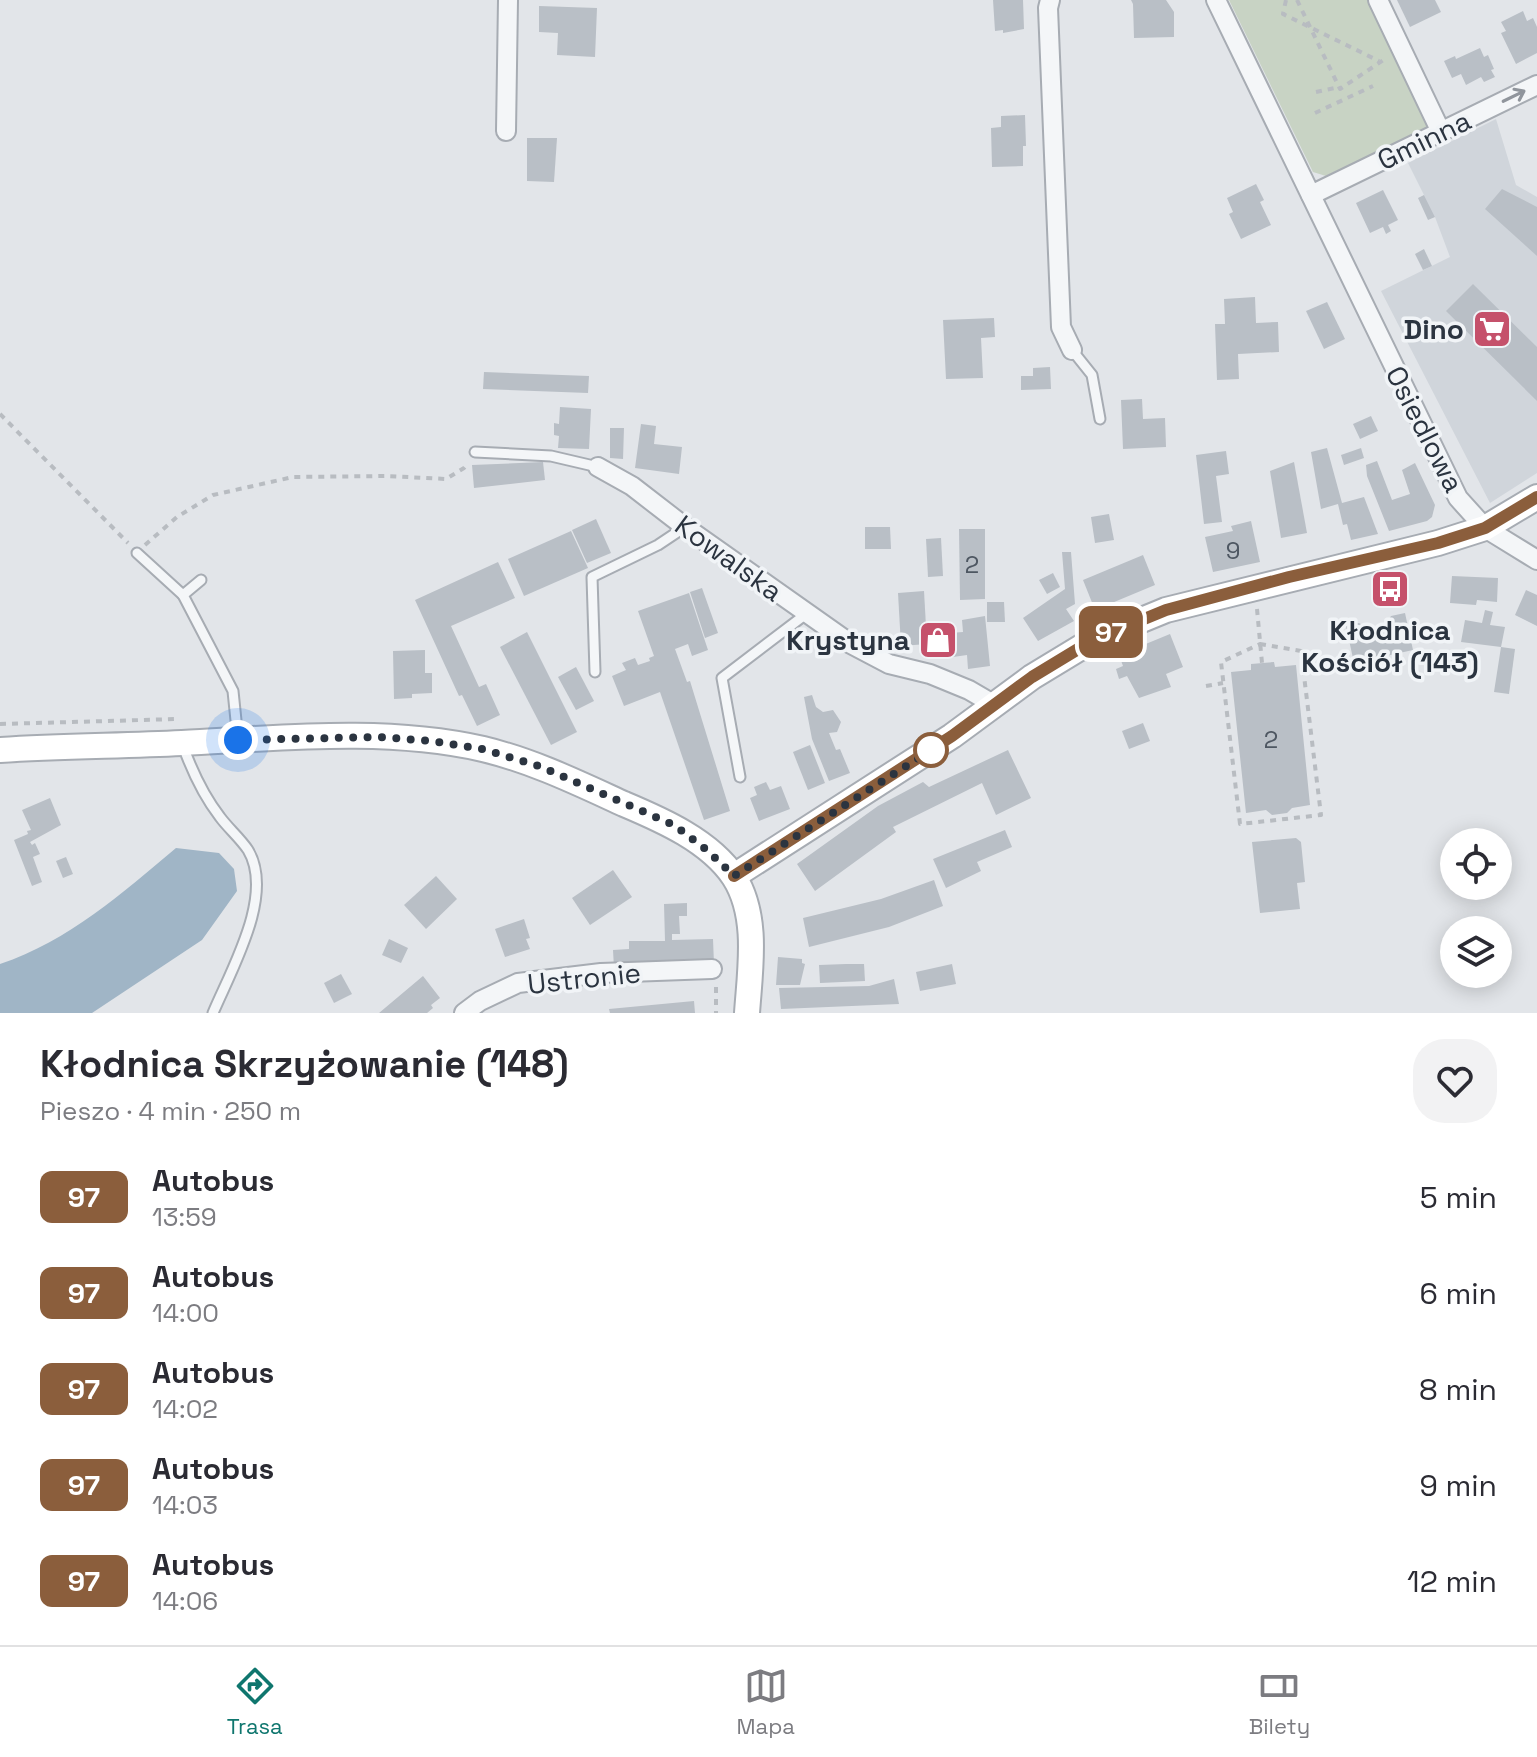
<!DOCTYPE html>
<html lang="pl">
<head>
<meta charset="utf-8">
<style>
  :root { --surface:#fff; --page:#f2f2f3; --text:#2b2b33; --muted:#7c7c81; --line:#e1e1e2; --accent:#0f766e }
  body { margin:0; font-family:"Space Grotesk",sans-serif; background:var(--page); color:var(--text); height:100vh; display:flex; flex-direction:column; font-size:30px; white-space:nowrap }
  * { box-sizing:border-box; margin:0 }
  p { font-size:26px; color:var(--muted) }
  .icon { flex:none; width:44px; height:44px; fill:none; stroke:currentColor; stroke-width:2; stroke-linecap:round; stroke-linejoin:round }
  .map { position:relative; height:1013px; overflow:hidden }
  .side { display:flex; flex-direction:column; background:var(--surface); flex:1 }
  .side>* { flex:none }
  .badge { padding:0 16px; border-radius:12px; font-size:28px; line-height:52px }
  .controls { position:absolute; left:1440px; top:828px; display:grid; gap:16px }
  .controls a { display:grid; place-items:center; width:72px; height:72px; border-radius:50%; background:var(--surface); box-shadow:0 4px 20px #0003; font-size:40px }
  .you { position:absolute; width:40px; height:40px; margin:-20px; border:6px solid #fff; border-radius:50%; background:#1a73e8; box-shadow:0 0 0 12px #1a73e833 }
  .map>.badge { position:absolute; translate:-50% -50%; box-shadow:0 0 0 4px #fff }
  .round { display:grid; place-items:center; flex:none; width:84px; height:84px; border-radius:32px; background:var(--page) }
  .headline { display:flex; align-items:center; justify-content:space-between; height:136px; padding:0 40px }
  h1 { font-size:38px; font-weight:700; line-height:60px }
  ul { padding:0; list-style:none }
  li { display:flex; align-items:center; gap:24px; height:96px; padding:0 40px }
  li div { flex:1 }
  li b { display:block; font-size:30px }
  li em { font-style:normal }
  li .badge { min-width:88px; font-weight:700; text-align:center }
  .menu { display:flex; justify-content:space-around; align-items:center; height:112px; border-top:2px solid var(--line); background:var(--surface); font-size:22px; color:var(--muted) }
  .menu a { display:grid; justify-items:center; gap:4px }
  .menu .current { color:var(--accent) }
  .map>svg:first-child { display:block }
</style>
</head>
<body>
<div class="map">
<svg width="1537" height="1013" viewBox="0 0 1537 1013">
  <rect width="100%" height="100%" fill="#e2e5e9"/>
  <path fill="#d0d5db" d="M1496,119l20,66 21,12v276l-47,30 -109,-212 69,-34 -15,-40 -27,-54z"/>
  <path fill="#c8d3c4" d="M1229,0h138l61,127 -102,49 -13,-4z"/>
  <path fill="#a0b5c6" d="M176,848l43,5 15,16 3,22 -35,49 -110,73h-92v-49c69,-23 122,-71 176,-116z"/>
  <g fill="#b9bfc6">
    <path d="M993,0h30l1,29 -21,4v-3l-8,1z"/>
    <path d="M1131,0h35l8,12v25l-40,1 -1,-34z"/>
    <path d="M1397,0h38l6,12 -31,15z"/>
    <path d="M539,6l58,2 -2,49 -38,-2 1,-22 -19,-1z"/>
    <path d="M1523,11l4,10 6,-3 4,9v26l-21,11 -15,-31 5,-2 -5,-9z"/>
    <path d="M1480,48l4,9 4,-2 6,14 -3,1 4,7 -11,5 -3,-5 -15,8 -5,-11 -9,4 -8,-17 11,-5 1,3z"/>
    <path d="M1025,115l1,31h-3v20l-31,1 -1,-39 10,-1v-11z"/>
    <path d="M527,138h30l-3,44 -27,-1z"/>
    <path d="M1256,184l8,16 -4,2 11,23 -30,14 -12,-25 4,-2 -6,-14z"/>
    <path d="M1502,189l35,18v49l-52,-47z"/>
    <path d="M1383,190l15,30 -10,5 3,6 -5,3 -3,-7 -13,6 -14,-30z"/>
    <path d="M1424,195l11,22 -7,3 -10,-22z"/>
    <path d="M1424,249l8,17 -9,4 -8,-16z"/>
    <path d="M1473,284l64,63v54l-91,-90z"/>
    <path d="M1255,297l1,26 22,-1 1,30 -41,2 1,25 -22,1 -2,-56h10l-1,-25z"/>
    <path d="M1327,302l18,37 -21,10 -18,-38z"/>
    <path d="M994,318l1,19 -14,1 2,40 -37,1 -3,-59z"/>
    <path d="M1050,367l1,22 -30,1v-14h12v-8z"/>
    <path d="M484,372l105,4 -1,17 -105,-4z"/>
    <path d="M1142,399l1,20 22,-1 1,29 -43,2 -2,-49z"/>
    <path d="M560,407l31,2 -2,40 -31,-1 1,-12 -5,-1v-12l5,1z"/>
    <path d="M1371,416l7,15 -18,8 -7,-15z"/>
    <path d="M641,424l15,2 -2,18 28,3 -3,27 -44,-6z"/>
    <path d="M610,428h14l-1,31 -13,-1z"/>
    <path d="M1327,448l15,55 22,-6 14,37 -27,6 -4,-16 -4,1 -5,-21 -17,5 -10,-57z"/>
    <path d="M1361,448l3,10 -20,7 -3,-10z"/>
    <path d="M1226,451l3,23 -13,2 6,46 -18,2 -8,-69z"/>
    <path d="M1377,461l15,39 18,-6 -8,-24 13,-7 20,42 -3,12 -5,4 -38,10 -22,-55 -1,-11z"/>
    <path d="M543,462l2,18 -71,8 -2,-23z"/>
    <path d="M1294,462l13,71 -26,5 -11,-67z"/>
    <path d="M1109,514l5,26 -19,3 -4,-26z"/>
    <path d="M596,519l15,34 -24,10 -15,-33z"/>
    <path d="M1251,521l9,41 -47,10 -8,-35 28,-6 -2,-5z"/>
    <path d="M865,527h25l1,22h-26z"/>
    <path d="M959,529h26v70l-25,1z"/>
    <path d="M571,531l17,37 -64,28 -16,-37z"/>
    <path d="M941,538l2,38 -15,1 -2,-38z"/>
    <path d="M1062,552h9l4,52 -9,5 8,12 -36,20 -15,-23 42,-29z"/>
    <path d="M1143,555l12,30 -60,25 -12,-30z"/>
    <path d="M498,562l17,36 -64,28 28,61 7,-3 14,31 -23,11 -15,-31 -3,1 -44,-96z"/>
    <path d="M1053,573l7,14 -13,7 -8,-14z"/>
    <path d="M1452,576l46,2 -1,24 -20,-2 -1,5 -26,-2z"/>
    <path d="M702,588l16,45 -13,5 -15,-46z"/>
    <path d="M1526,590l11,5v31l-22,-11z"/>
    <path d="M924,591l3,53 -26,2 -3,-53z"/>
    <path d="M689,593l19,57 -16,6 -4,-12 -13,5 12,33 3,-1 40,130 -26,9 -44,-128 -36,14 -12,-30 14,-6 -4,-7 13,-5 3,7 12,-4 -1,-3 5,-2 -16,-45z"/>
    <path d="M987,602h17l1,20h-18z"/>
    <path d="M1485,610l8,2 -3,13 15,2 -4,20 -40,-5 4,-22 17,3z"/>
    <path d="M1405,613l8,37 -59,13 -8,-37 13,-3 9,5 18,-4 5,-8z"/>
    <path d="M985,616l5,50 -22,3 -1,-14 -14,2 -3,-24 13,-1 -1,-12z"/>
    <path d="M947,621l1,21 -20,2 -1,-21z"/>
    <path d="M527,632l50,100 -26,13 -51,-98z"/>
    <path d="M1170,634l13,33 -17,7 5,13 -32,11 -12,-22 -8,3 -3,-10 7,-3 -4,-11z"/>
    <path d="M1501,647l14,2 -6,45 -15,-2z"/>
    <path d="M425,650v23h7v20l-20,1v4l-18,1 -1,-48z"/>
    <path d="M1274,662l1,5 21,-2 14,140 -18,3 -5,5 -15,2 -6,-5 -20,3 -15,-141 20,-2v-6z"/>
    <path d="M576,667l18,34 -18,9 -18,-33z"/>
    <path d="M812,695l4,12 7,5 10,-2 8,12 -4,10 -8,1 7,17 4,-1 10,24 -21,8 -17,-42 -8,-42z"/>
    <path d="M1143,723l7,18 -21,8 -7,-18z"/>
    <path d="M810,745l15,38 -17,7 -15,-38z"/>
    <path d="M1008,750l23,48 -35,17 -14,-32 -89,44 3,5 -81,59 -18,-27 81,-58 45,-24 6,5z"/>
    <path d="M766,782l4,8 11,-4 9,23 -31,12 -9,-23 7,-3 -3,-8z"/>
    <path d="M50,798l11,27 -31,17 2,3 3,-2 5,11 -7,3 9,25 -10,4 -18,-46 14,-6 -1,-3 4,-1 -9,-20z"/>
    <path d="M1005,830l7,17 -35,15 4,9 -35,17 -13,-29z"/>
    <path d="M1296,838l5,4 4,40 -8,1 3,26 -40,4 -8,-71z"/>
    <path d="M66,857l7,17 -10,4 -7,-17z"/>
    <path d="M613,870l19,27 -42,28 -18,-27z"/>
    <path d="M436,876l21,23 -31,30 -22,-24z"/>
    <path d="M934,880l9,26 -54,21 -80,20 -6,-29 78,-19z"/>
    <path d="M687,903v13h-8l1,18h-8v6l41,-1 1,25 -100,4 -1,-18 16,-1v-8h36l-1,-37z"/>
    <path d="M524,919l6,19 -4,1 4,10 -25,8 -10,-28z"/>
    <path d="M389,939l19,9 -7,15 -19,-8z"/>
    <path d="M778,957l24,2v4l3,1 -5,21h-24z"/>
    <path d="M846,964h18l1,17 -45,2 -1,-18z"/>
    <path d="M952,964l4,20 -36,7 -4,-19z"/>
    <path d="M341,974l11,20 -18,9 -10,-20z"/>
    <path d="M423,976l17,22 -9,7 2,3 -6,5h-48z"/>
    <path d="M894,979l5,25 -118,5 -2,-21 90,-2z"/>
    <path d="M694,1001l1,12h-85l-1,-4z"/>
  </g>
  <g fill="none" stroke-linecap="round" stroke-linejoin="round">
    <g stroke="#a7acb3" stroke-width="13">
      <g id="service">
        <path d="M1072,350l20,25 8,44"/>
        <path d="M475,452l76,4 47,11"/>
        <path d="M137,553l46,42"/>
        <path d="M201,580l-18,15 50,96 5,49"/>
        <path d="M595,672l-3,-95 66,-32 27,-18"/>
        <path d="M183,746c9,25 20,49 37,71 8,11 20,21 28,33 27,45 -17,120 -35,163"/>
        <path d="M740,777l-18,-99 84,-64"/>
      </g>
    </g>
    <g stroke="#a7acb3" stroke-width="22">
      <g id="minor">
        <path d="M1050,0l-2,8 13,319 11,23"/>
        <path d="M1216,0l242,498 27,30 52,32"/>
        <path d="M1378,0l63,132"/>
        <path d="M506,131l2,-131"/>
        <path d="M1311,195l226,-110"/>
        <path d="M598,467l34,19 53,41 166,117 38,20 41,10 39,16 24,14"/>
        <path d="M464,1013l16,-12 38,-18 83,-10 111,-4"/>
      </g>
    </g>
    <g stroke="#a7acb3" stroke-width="28">
      <g id="secondary">
        <path d="M0,750c60,-4 121,-4 182,-7 99,-5 203,-16 301,6 50,12 95,34 141,55 38,16 86,37 110,73 25,39 16,92 13,136"/>
        <path d="M734,876l218,-140 80,-59 61,-37 73,-30 272,-67 47,-15 52,-31"/>
      </g>
    </g>
    <g stroke="#b8bcc1" stroke-width="4" stroke-dasharray="6 6" stroke-linecap="butt">
      <path d="M1286,0l-3,14 96,47"/>
      <path d="M1297,0l43,89 45,-30"/>
      <path d="M1316,92l23,-5"/>
      <path d="M1315,113l58,-27"/>
      <path d="M0,414l128,129"/>
      <path d="M145,545l32,-28 36,-22 80,-18 94,-1 59,3 18,-11 4,-5"/>
      <path d="M1257,609l5,54"/>
      <path d="M1260,644l41,7 20,164 -81,9 -19,-162z"/>
      <path d="M1206,686l17,-3"/>
      <path d="M0,724l178,-5"/>
      <path d="M716,987v26"/>
    </g>
    <use href="#service" stroke="#f4f6f8" stroke-width="9"/>
    <use href="#minor" stroke="#f4f6f8" stroke-width="18"/>
    <use href="#secondary" stroke="#fff" stroke-width="24"/>
  </g>
  <defs><path id="oneway-shaft" d="M-6 0H5M1.5-3L5.5 0L1.5 3" fill="none" stroke-width="1.6" stroke-linecap="round" stroke-linejoin="round" transform="scale(2)"/></defs>
  <use stroke="#90959c" href="#oneway-shaft" transform="translate(1514 96) rotate(-26)"/>
  <g fill="none" stroke-linecap="round" stroke-linejoin="round">
    <g stroke="#fff" stroke-width="18">
      <path id="line" d="M734,876l218,-140 80,-59 61,-37 73,-30 123,-33 149,-34 47,-15 52,-31"/>
    </g>
    <use href="#line" stroke="#8b5e3c" stroke-width="12"/>
    <path stroke="#2b3440" stroke-width="8" stroke-dasharray="0 14.4" d="M238,740l140,-3 54,4 50,8 57,17 135,59 34,26 26,25 202,-129 -5,3"/>
  </g>
  <defs>
    <g id="supermarket-square" transform="scale(2)"><rect x="-9" y="-9" width="18" height="18" rx="4" fill="#c5516b" stroke="#f1f4f7"/><path d="M-6-5.5h2.5l.6 2H6L4.5 2H-2.5L-4.4-4H-6ZM-1.5 3.2a1.3 1.3 0 1 0 .1 0ZM3 3.2a1.3 1.3 0 1 0 .1 0Z" fill="#fff"/></g>
    <g id="bus-square" transform="scale(2)"><rect x="-9" y="-9" width="18" height="18" rx="4" fill="#c5516b" stroke="#f1f4f7"/><path d="M-5-6H5V4H4V6H2V4H-2V6H-4V4H-5ZM-3.5-4V0h7V-4ZM-3.5 1.2v1.5H-2V1.2ZM2 1.2v1.5H3.5V1.2Z" fill="#fff"/></g>
    <g id="shop-square" transform="scale(2)"><rect x="-9" y="-9" width="18" height="18" rx="4" fill="#c5516b" stroke="#f1f4f7"/><path d="M-5-2.5h2.3a2.7 3.5 0 0 1 5.4 0H5L5.5 6h-11ZM-1.5-2.5h3a1.5 2.3 0 0 0-3 0Z" fill="#fff"/></g>
  </defs>
  <g fill-rule="evenodd">
    <use href="#supermarket-square" x="1492" y="329"/>
    <use href="#bus-square" x="1390" y="589"/>
    <use href="#shop-square" x="938" y="640"/>
  </g>
  <circle fill="#fff" stroke="#8b5e3c" stroke-width="4" cx="931" cy="750" r="16"/>
  <g text-anchor="middle" dominant-baseline="central" stroke-width="7" stroke-linejoin="round" paint-order="stroke">
    <g font-size="24" fill="#4e5762">
      <text x="1233" y="550">9</text>
      <text x="972" y="564">2</text>
      <text x="1271" y="739">2</text>
    </g>
    <g font-size="28" fill="#2b3440" stroke="#f1f4f7">
      <text transform="translate(1424 140) rotate(-26)">Gminna</text>
      <text transform="translate(1425 429) rotate(63)">Osiedlowa</text>
      <text transform="translate(729 558) rotate(36)">Kowalska</text>
      <text transform="translate(584 978) rotate(-6)">Ustronie</text>
    </g>
    <g font-size="28" font-weight="bold" fill="#2b3440" stroke="#f1f4f7" text-anchor="end">
      <text x="1464" y="329">Dino</text>
      <text x="1390" y="630" text-anchor="middle">Kłodnica<tspan x="1390" dy="32">Kościół (143)</tspan></text>
      <text x="910" y="640">Krystyna</text>
    </g>
  </g>
</svg>
<div class="controls">
<a><svg class="icon" aria-label="locate" viewBox="0 0 24 24"><circle cx="12" cy="12" r="6"/><path d="M12 2v4M12 18v4M2 12h4M18 12h4"/></svg></a>
<a><svg class="icon" aria-label="layers" viewBox="0 0 24 24"><path d="M12 4l9 5-9 5-9-5zM3 14l9 5 9-5"/></svg></a>
</div>
<div class="you" style="left:238px;top:740px"></div>
<b class="badge" style="left:1111px;top:632px;background:#8b5e3c;color:#fff">97</b>
</div>
<section class="side">
<div class="headline"><div><h1>Kłodnica Skrzyżowanie (148)</h1><p>Pieszo · 4 min · 250 m</p></div><a class="round"><svg class="icon" aria-label="heart" viewBox="0 0 24 24"><path d="M12 20l-8-8c-3-5 5-10 8-4 3-6 11-1 8 4z"/></svg></a></div>
<ul>
<li><span class="badge" style="background:#8b5e3c;color:#fff">97</span><div><b>Autobus</b><p>13:59</p></div><em>5 min</em></li>
<li><span class="badge" style="background:#8b5e3c;color:#fff">97</span><div><b>Autobus</b><p>14:00</p></div><em>6 min</em></li>
<li><span class="badge" style="background:#8b5e3c;color:#fff">97</span><div><b>Autobus</b><p>14:02</p></div><em>8 min</em></li>
<li><span class="badge" style="background:#8b5e3c;color:#fff">97</span><div><b>Autobus</b><p>14:03</p></div><em>9 min</em></li>
<li><span class="badge" style="background:#8b5e3c;color:#fff">97</span><div><b>Autobus</b><p>14:06</p></div><em>12 min</em></li>
</ul>
</section>
<nav class="menu">
<a class="current"><svg class="icon" aria-label="directions" viewBox="0 0 24 24"><path d="M12 3l9 9-9 9-9-9zM9 14v-3h6M13 9l2 2-2 2"/></svg>Trasa</a>
<a><svg class="icon" aria-label="map" viewBox="0 0 24 24"><path d="M3 6l6-2 6 2 6-2v14l-6 2-6-2-6 2zM9 4v14M15 6v14"/></svg>Mapa</a>
<a><svg class="icon" aria-label="tickets" viewBox="0 0 24 24"><path d="M3 7h18v10H3zM15 7v10"/></svg>Bilety</a>
</nav>
</body>
</html>
